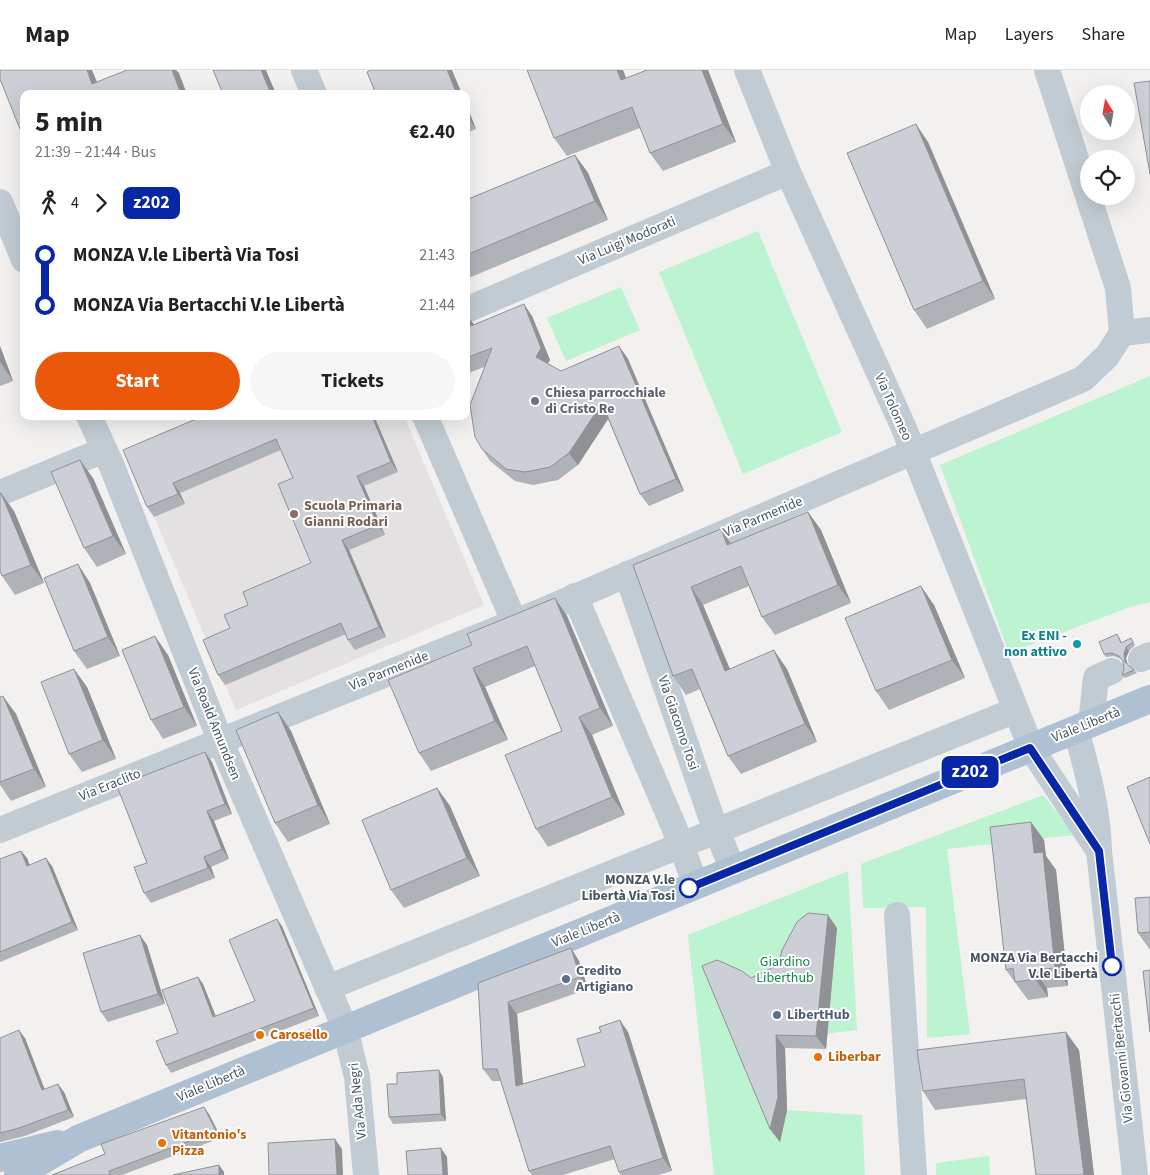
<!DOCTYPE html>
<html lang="en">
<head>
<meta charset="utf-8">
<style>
  :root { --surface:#fff; --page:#f6f6f6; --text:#222; --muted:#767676; --line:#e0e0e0; --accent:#ea580c }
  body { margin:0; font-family:"Source Sans 3",sans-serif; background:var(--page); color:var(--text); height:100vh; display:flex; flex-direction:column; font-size:19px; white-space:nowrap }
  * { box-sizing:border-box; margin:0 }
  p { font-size:16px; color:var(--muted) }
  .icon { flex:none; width:28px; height:28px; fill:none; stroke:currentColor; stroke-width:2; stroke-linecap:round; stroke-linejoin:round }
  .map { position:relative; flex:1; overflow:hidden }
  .drawer { position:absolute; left:20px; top:20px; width:450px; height:330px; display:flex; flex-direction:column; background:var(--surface); border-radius:10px; box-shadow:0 5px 20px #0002 }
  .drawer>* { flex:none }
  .badge { padding:0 10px; border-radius:8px; font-size:18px; line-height:32px }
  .needle { width:32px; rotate:349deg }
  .controls { position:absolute; left:1080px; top:15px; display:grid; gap:10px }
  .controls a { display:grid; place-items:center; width:55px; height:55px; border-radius:50%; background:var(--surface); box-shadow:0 5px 20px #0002; font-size:25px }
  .map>.badge { position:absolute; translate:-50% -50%; box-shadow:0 0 0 2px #fff }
  .legs { display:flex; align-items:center; gap:8px; height:55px; padding:0 15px; font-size:16px }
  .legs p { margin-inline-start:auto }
  .head { display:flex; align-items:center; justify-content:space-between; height:85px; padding:0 15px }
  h1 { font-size:28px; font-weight:700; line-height:38px }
  .action { display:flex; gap:10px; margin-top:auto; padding:10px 15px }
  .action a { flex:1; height:58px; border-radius:30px; background:var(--accent); color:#fff; font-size:20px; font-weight:700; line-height:58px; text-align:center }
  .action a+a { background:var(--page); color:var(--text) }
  ul { padding:0 15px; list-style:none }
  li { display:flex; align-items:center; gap:18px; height:50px; font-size:19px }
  li i { display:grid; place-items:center; width:8px; height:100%; margin:0 6px; background:currentColor }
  li i::after { content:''; width:12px; height:12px; margin:-6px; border:4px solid; border-radius:50%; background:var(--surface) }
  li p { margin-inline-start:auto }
  li:first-child i { background:linear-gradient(#0000 50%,currentColor 0) }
  li:last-child i { background:linear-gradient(currentColor 50%,#0000 0) }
  header { display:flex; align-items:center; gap:30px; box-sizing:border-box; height:70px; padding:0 25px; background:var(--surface); border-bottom:1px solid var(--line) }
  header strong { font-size:24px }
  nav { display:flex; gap:28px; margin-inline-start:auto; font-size:18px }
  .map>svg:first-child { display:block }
</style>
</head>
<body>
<header>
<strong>Map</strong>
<nav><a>Map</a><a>Layers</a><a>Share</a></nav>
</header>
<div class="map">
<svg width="1150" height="1105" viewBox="0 0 1150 1105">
  <rect width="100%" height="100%" fill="#f3f0f0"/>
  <path fill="#e4e1e2" d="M234,346h170l80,189 -248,105 -106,-250z"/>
  <g fill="#bcf3d0">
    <path d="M758,161l84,201 -99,42 -84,-202z"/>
    <path d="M621,217l19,43 -74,31 -19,-43z"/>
    <path d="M1150,306v226l-20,5 -121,46 -69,-188z"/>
    <path d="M1043,725l32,40 -128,14 23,185 -43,4 -1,-131 -63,1 -2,-44z"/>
    <path d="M848,801l9,159 -74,9 4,71 75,5 3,60h-151l-26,-240z"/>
    <path d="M989,1086l1,19h-54v-12z"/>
  </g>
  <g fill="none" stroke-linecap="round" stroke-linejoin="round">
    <g stroke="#c0cbd3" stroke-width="26">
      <path d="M304,0l10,24"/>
      <path d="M747,0l41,102 115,254 128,322 68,103"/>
      <path d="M1047,0l71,218 4,45"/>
      <path d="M0,132l24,58"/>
      <path d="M466,240l322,-138"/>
      <path d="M1122,263l28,-3"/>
      <path d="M89,346l22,48 109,276 125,288 12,49 9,98"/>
      <path d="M425,346l89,205"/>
      <path d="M0,423l104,-43"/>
      <path d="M627,504l83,240 23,56"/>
      <path d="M575,526l99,231 22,58"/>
      <path d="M1141,589l9,-4"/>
      <path d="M1091,653l5,-45 16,-7"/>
      <path d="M1076,660c11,40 22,79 23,121l36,324"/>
      <path d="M0,760l542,-219 541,-232 24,-23 15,-23"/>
      <path d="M897,845l17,260"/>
      <path d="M327,918l689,-278"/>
    </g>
    <g stroke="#aec0d1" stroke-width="28">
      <path d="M0,1088l57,-14"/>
      <path d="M18,1105l60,-36 1072,-440"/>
    </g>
  </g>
  <g fill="#afb2b7">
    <path d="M647,0h61l28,72 -73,29 -13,-18 -10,-25 -73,28 -13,-18 72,-60z"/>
    <path d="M466,34l10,25 -10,4z"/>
    <path d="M928,72l67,157 -68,30 -13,-19z"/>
    <path d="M575,85l13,18 20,47 -142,59v-79z"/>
    <path d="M466,244l8,11 58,-9 18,44 -2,4 13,7 58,-25 9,13 56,132 -35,15 -9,-12 -32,-75 -30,46 -20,15 -25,5 -18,-4 -25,-20 -8,-12 2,-82 -18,7z"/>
    <path d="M0,276l13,35 -13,5z"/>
    <path d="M203,346h171l24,56 -34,14 21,49 -36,15 37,87 -31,13 -7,-10 -2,-6 -121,51 -7,-10 12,-47 18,-23 63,-42 -18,-85 -12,-28 -101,43 5,11 -31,13 -7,-10z"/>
    <path d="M93,408l33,76 -29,13 -13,-19z"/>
    <path d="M14,441l30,72 -29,12 -13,-19z"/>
    <path d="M808,442l13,18 30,73 -76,32 -13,-18 -13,-31 -46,19 27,64h57l30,73 -76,32 -13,-18 -28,-67 -14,6 -13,-19 -40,-111 98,-21z"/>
    <path d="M90,513l30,73 -33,13 -13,-18z"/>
    <path d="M555,528l12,18 46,110 -21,9 33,80 -77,32 -12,-18 26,-98 -27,-65 -50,21 23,53 -77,31 -12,-18 53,-108z"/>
    <path d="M934,535l31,73 -76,32 -13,-19z"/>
    <path d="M1119,567l3,6 9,-5 4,7 -6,6 -3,7 1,6 7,6 3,3 -12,5 -3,-3 2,-6 -1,-7 -2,-3 -7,-3 -8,1 -2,-3z"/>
    <path d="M168,585l29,71 -34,13 -12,-19z"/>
    <path d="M87,617l29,72 -34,13 -13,-18z"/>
    <path d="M0,627l16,17 30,73 -35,14 -11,-16z"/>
    <path d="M278,642l13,19 39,93 -42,18 -13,-19z"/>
    <path d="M212,692l20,52 -18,7 15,38 -18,8 4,11 -64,25 -7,-10 3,-30z"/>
    <path d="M437,718l13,18 30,70 -76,32 -13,-18z"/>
    <path d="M1031,752l13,18 2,16 10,14 12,116 -21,2 1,9 -20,3 -22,-30z"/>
    <path d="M21,781l6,7 2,7 23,1 26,64 -78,32v-103z"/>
    <path d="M1150,827v53l-12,-17z"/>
    <path d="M282,856l37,90 -148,57 -5,-8 32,-88 5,7 12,32 40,-15z"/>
    <path d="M837,858l-11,121 -41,-1 2,62 -7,32 -10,-13 -19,-151 27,-13z"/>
    <path d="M147,875l18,59 -57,18 -7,-10z"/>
    <path d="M571,878l8,13 9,28 -71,25 6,70 62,-18 43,-34 44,139 -14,4h-37l-2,-3 -4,-13 -52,16h-31l-3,-4 -28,-90h-9l-9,-12 -5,-86z"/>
    <path d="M0,968h25l19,51 20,3 10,25 -49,19 -25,6z"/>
    <path d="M1079,980l15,125h-58l-10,-76 -91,11 -12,-19z"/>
    <path d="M443,1007l3,44 -53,3 -4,-7 8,-33z"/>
    <path d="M209,1044l12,24 -99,37h-70z"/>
  </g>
  <g fill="#8f9195">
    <path d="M87,0h5l10,24 -10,-10z"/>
    <path d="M172,0h4l3,3 8,21h-6z"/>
    <path d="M261,0h5l10,24h-5z"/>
    <path d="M447,0h5l10,24h-5z"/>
    <path d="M617,0h6l11,28 -13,-18z"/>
    <path d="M702,0h6l28,72 -13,-18z"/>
    <path d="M466,34l10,25 -10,-15z"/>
    <path d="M916,54l12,18 67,157 -12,-18z"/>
    <path d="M575,85l13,18 20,47 -13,-19z"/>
    <path d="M524,234l8,12 18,44 -6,9 -8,-12z"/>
    <path d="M466,244l7,9 7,15 -9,-12z"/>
    <path d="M0,276l13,35 -13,-19z"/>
    <path d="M619,276l9,13 56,132 -8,-12z"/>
    <path d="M602,333l8,13 -32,49 -9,-12z"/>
    <path d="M372,346h2l24,56 -7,-10z"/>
    <path d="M80,390l13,18 33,76 -13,-18z"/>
    <path d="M357,406l7,10 21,49 -7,-10z"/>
    <path d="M173,413l7,10 5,11 -7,-10z"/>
    <path d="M1,423l13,18 30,72 -13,-18z"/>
    <path d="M808,442l13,18 30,73 -13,-18z"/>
    <path d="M721,459l12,18 -6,-2z"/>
    <path d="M342,470l7,10 37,87 -7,-10z"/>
    <path d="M78,494l12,19 30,73 -12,-19z"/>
    <path d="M921,516l13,19 31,73 -13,-18z"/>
    <path d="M691,517l12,18 35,84 -13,-18z"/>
    <path d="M555,528l12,18 46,110 -13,-18z"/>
    <path d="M155,566l13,19 29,71 -13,-19z"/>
    <path d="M1126,577l3,4 -3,7 2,8 -3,-4 -1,-8z"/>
    <path d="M774,580l13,19 30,73 -12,-18z"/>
    <path d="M473,598l12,19 23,53 -13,-19z"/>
    <path d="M74,599l13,18 29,72 -13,-19z"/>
    <path d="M3,626l13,18 30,73 -12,-18z"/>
    <path d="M278,642l13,19 39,93 -12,-19z"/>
    <path d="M579,647l13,18 33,80 -13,-18z"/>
    <path d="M205,682l7,10 20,52 -7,-10z"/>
    <path d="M437,718l13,18 30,70 -13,-18z"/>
    <path d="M207,741l7,10 15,38 -7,-10z"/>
    <path d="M1031,752l13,18 2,16 10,14 12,116 -13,-18 -21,-115z"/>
    <path d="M21,781l6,7 6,15 -6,-7z"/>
    <path d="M204,787l7,10 4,11 -7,-10z"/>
    <path d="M46,788l6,8 26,64 -6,-8z"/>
    <path d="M828,845l9,13 -11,121 -10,-13z"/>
    <path d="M277,849l5,7 37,90 -5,-8z"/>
    <path d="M140,865l7,10 18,59 -7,-10z"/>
    <path d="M571,878l8,13 9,28 -8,-12z"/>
    <path d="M1034,900l13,18 1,9 -13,-18z"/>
    <path d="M198,907l5,7 16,40 -6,-7z"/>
    <path d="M508,932l9,12 7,84 -8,-12z"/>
    <path d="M620,950l8,12 44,139 -9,-13z"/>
    <path d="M19,960l6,8 23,60 -6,-8z"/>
    <path d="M1066,962l13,18 15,125h-10z"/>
    <path d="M776,965l9,13 2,62 -7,32 -10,-13z"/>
    <path d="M439,1000l4,7 3,44 -5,-7z"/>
    <path d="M58,1014l6,8 10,25 -6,-7z"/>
    <path d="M204,1037l5,7 12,24 -5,-7z"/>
    <path d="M335,1069l7,10 1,26h-6z"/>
    <path d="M441,1078l6,9 1,18h-5z"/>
    <path d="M219,1095l5,7v3h-5z"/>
  </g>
  <g fill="#cccfd5" stroke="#8f9195">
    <path d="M0,0h87l5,14 35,-14h45l9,24h-157v45l-24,-60z"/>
    <path d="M213,0h48l10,24h-48z"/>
    <path d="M371,0h76l10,24h-81l-9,-22z"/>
    <path d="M527,0h90l4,10 26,-10h55l21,54 -73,29 -18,-46 -78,31z"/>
    <path d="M1150,11v93l-16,-91z"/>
    <path d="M916,54l67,157 -69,29 -67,-157z"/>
    <path d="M575,85l20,46 -129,54v-55z"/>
    <path d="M524,234l17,44 -5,9 25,14 58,-25 57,133 -36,15 -38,-91 -33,50 -19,14 -25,5 -19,-3 -24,-20 -7,-12 -5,-32 22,-57 -26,10v-43l5,11z"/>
    <path d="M203,346h169l19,46 -34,14 21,49 -36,15 37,87 -31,13 -7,-17 -123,52 -15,-35 27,-12 -6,-13 24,-10 -5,-13 68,-29 -33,-79 15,-6 -17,-39 -103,44 5,11 -31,13 -24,-57z"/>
    <path d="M80,390l33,76 -29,12 -33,-76z"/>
    <path d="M0,423h1l30,72 -29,11 -2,-5z"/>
    <path d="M808,442l30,73 -76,32 -21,-51 -50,21 34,84 49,-21 31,74 -77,32 -36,-87 -19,7 -40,-111 88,-36 6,16z"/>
    <path d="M78,494l30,73 -34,14 -30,-73z"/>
    <path d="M921,516l31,74 -76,31 -31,-73z"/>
    <path d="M555,528l45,110 -21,9 33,80 -76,32 -31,-74 57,-24 -35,-85 -54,22 22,53 -76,32 -31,-73 84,-35 -5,-11z"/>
    <path d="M1117,564l4,9 10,-5 2,4 -7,5 -2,7 1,8 9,8 -12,5 2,-6 -1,-8 -4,-5 -7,-3 -8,1 -5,-12z"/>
    <path d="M155,566l29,71 -33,13 -29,-70z"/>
    <path d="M74,599l29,71 -34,14 -28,-72z"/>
    <path d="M3,626l31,73 -34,13v-85z"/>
    <path d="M278,642l40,93 -43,18 -39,-93z"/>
    <path d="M205,682l20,52 -18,7 15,38 -18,8 4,11 -64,25 -10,-26 13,-4 -30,-77z"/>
    <path d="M1150,707v67l-23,-57z"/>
    <path d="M437,718l30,70 -76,32 -29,-70z"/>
    <path d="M1031,752l3,31 9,-1 12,116 -21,2 1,9 -20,3 -2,-14 -7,2 -16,-143z"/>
    <path d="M21,781l6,15 19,-8 26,64 -72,30v-93z"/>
    <path d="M1150,827v35l-12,1 -3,-35z"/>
    <path d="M808,843l20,2 -12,121 -40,-1 2,62 -8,32 -68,-163 15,-6 25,11 9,7 27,-13 4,-15 15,-28z"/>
    <path d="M277,849l37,89 -148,57 -10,-24 22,-8 -16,-43 36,-13 15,40 42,-16 -26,-61z"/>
    <path d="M140,865l18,59 -57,18 -18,-59z"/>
    <path d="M571,878l9,29 -72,25 8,84 69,-20 -8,-27 24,-7 -2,-5 21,-7 43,138 -44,14 -9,-26 -81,25 -32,-102h-14l-5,-86z"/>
    <path d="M1150,900v62l-7,-61z"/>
    <path d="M19,960l23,60 16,-6 10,26 -49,18 -19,5v-95z"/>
    <path d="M1066,962l18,143h-48l-12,-96 -101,12 -6,-41z"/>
    <path d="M439,1000l2,44 -52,3 -2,-33h10v-11z"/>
    <path d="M204,1037l12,24 -107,40 1,4h-58l53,-21 -4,-10z"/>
    <path d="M335,1069l2,36h-68l-1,-32z"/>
    <path d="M441,1078l2,27h-35l-2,-24z"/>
    <path d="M219,1095v10h-46z"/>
  </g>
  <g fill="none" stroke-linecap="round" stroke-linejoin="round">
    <g stroke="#fff" stroke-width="11">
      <path id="line-1" d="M689,818l341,-140 69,103 13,115"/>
    </g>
    <use href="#line-1" stroke="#0727a6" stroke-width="8"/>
  </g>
  <circle fill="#6b7280" stroke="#fff" stroke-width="2" cx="535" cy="331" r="5"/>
  <circle fill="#8d6e63" stroke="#fff" stroke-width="2" cx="294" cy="444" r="5"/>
  <circle fill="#0f9aa8" stroke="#fff" stroke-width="2" cx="1077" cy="574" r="5"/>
  <g fill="#fff" stroke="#0727a6" stroke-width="2.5">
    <circle cx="689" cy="818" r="9"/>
    <circle cx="1112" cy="896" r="9"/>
  </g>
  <g fill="#5c6f8a" stroke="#fff" stroke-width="2">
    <circle cx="566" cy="909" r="5"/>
    <circle cx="777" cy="945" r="5"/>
  </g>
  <g fill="#e8710a" stroke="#fff" stroke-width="2">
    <circle cx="260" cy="965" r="5"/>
    <circle cx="818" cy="987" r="5"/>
    <circle cx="162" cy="1073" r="5"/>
  </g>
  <g text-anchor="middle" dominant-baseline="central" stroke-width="4" stroke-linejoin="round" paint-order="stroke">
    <g font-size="14" fill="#47545f" stroke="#fff">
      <text transform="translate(627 171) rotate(-23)">Via Luigi Modorati</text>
      <text transform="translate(893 337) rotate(66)">Via Tolomeo</text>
      <text transform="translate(763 447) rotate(-23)">Via Parmenide</text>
      <text transform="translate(389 601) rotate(-22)">Via Parmenide</text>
      <text transform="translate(678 653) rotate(71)">Via Giacomo Tosi</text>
      <text transform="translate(214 654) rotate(68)">Via Roald Amundsen</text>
      <text transform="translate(1086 655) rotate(-22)">Viale Libertà</text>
      <text transform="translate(110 715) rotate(-22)">Via Eraclito</text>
      <text transform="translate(586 860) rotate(-22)">Viale Libertà</text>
      <text transform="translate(1122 988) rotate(-96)">Via Giovanni Bertacchi</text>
      <text transform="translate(211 1014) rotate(-23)">Viale Libertà</text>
      <text transform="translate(358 1031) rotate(-96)">Via Ada Negri</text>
    </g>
    <g font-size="14" font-weight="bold" fill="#5b616d" stroke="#fff" text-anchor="start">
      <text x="545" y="323">Chiesa parrocchiale<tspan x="545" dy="16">di Cristo Re</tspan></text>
    </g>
    <g font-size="14" font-weight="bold" fill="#785e54" stroke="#fff" text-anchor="start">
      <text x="304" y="436">Scuola Primaria<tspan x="304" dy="16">Gianni Rodari</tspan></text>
    </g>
    <g font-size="14" font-weight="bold" fill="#0d838f" stroke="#fff" text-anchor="end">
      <text x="1067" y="566">Ex ENI -<tspan x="1067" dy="16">non attivo</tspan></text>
    </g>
    <g font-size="14" font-weight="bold" fill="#47545f" stroke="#fff" text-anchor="end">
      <text x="675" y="810">MONZA V.le<tspan x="675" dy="16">Libertà Via Tosi</tspan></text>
      <text x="1098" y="888">MONZA Via Bertacchi<tspan x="1098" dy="16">V.le Libertà</tspan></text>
    </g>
    <g font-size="14" fill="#108749" stroke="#fff">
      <text x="785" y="892">Giardino<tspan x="785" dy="16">Liberthub</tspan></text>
    </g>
    <g font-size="14" font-weight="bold" fill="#4e5e75" stroke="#fff" text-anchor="start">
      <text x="576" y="901">Credito<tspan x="576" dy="16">Artigiano</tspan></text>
      <text x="787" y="945">LibertHub</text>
    </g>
    <g font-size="14" font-weight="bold" fill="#c56008" stroke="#fff" text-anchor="start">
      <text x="270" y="965">Carosello</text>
      <text x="828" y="987">Liberbar</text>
      <text x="172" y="1065">Vitantonio's<tspan x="172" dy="16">Pizza</tspan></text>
    </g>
  </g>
</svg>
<div class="controls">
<a><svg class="needle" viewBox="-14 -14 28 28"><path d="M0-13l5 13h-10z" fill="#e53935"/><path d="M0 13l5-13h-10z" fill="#767676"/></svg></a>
<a><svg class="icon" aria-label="locate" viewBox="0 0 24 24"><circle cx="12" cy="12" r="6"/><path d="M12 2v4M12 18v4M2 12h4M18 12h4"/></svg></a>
</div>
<b class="badge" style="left:970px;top:702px;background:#0727a6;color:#fff">z202</b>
<section class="drawer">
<div class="head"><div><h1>5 min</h1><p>21:39 – 21:44 · Bus</p></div><b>€2.40</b></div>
<div class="legs"><svg class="icon" aria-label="walk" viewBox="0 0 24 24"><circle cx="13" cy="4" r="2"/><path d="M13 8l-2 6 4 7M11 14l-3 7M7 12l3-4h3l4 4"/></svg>4<svg class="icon" aria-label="forward" viewBox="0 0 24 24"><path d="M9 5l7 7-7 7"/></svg><b class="badge" style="background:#0727a6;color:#fff">z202</b></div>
<ul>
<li><i style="color:#0727a6"></i><b>MONZA V.le Libertà Via Tosi</b><p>21:43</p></li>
<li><i style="color:#0727a6"></i><b>MONZA Via Bertacchi V.le Libertà</b><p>21:44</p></li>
</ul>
<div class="action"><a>Start</a><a>Tickets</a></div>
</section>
</div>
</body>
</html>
